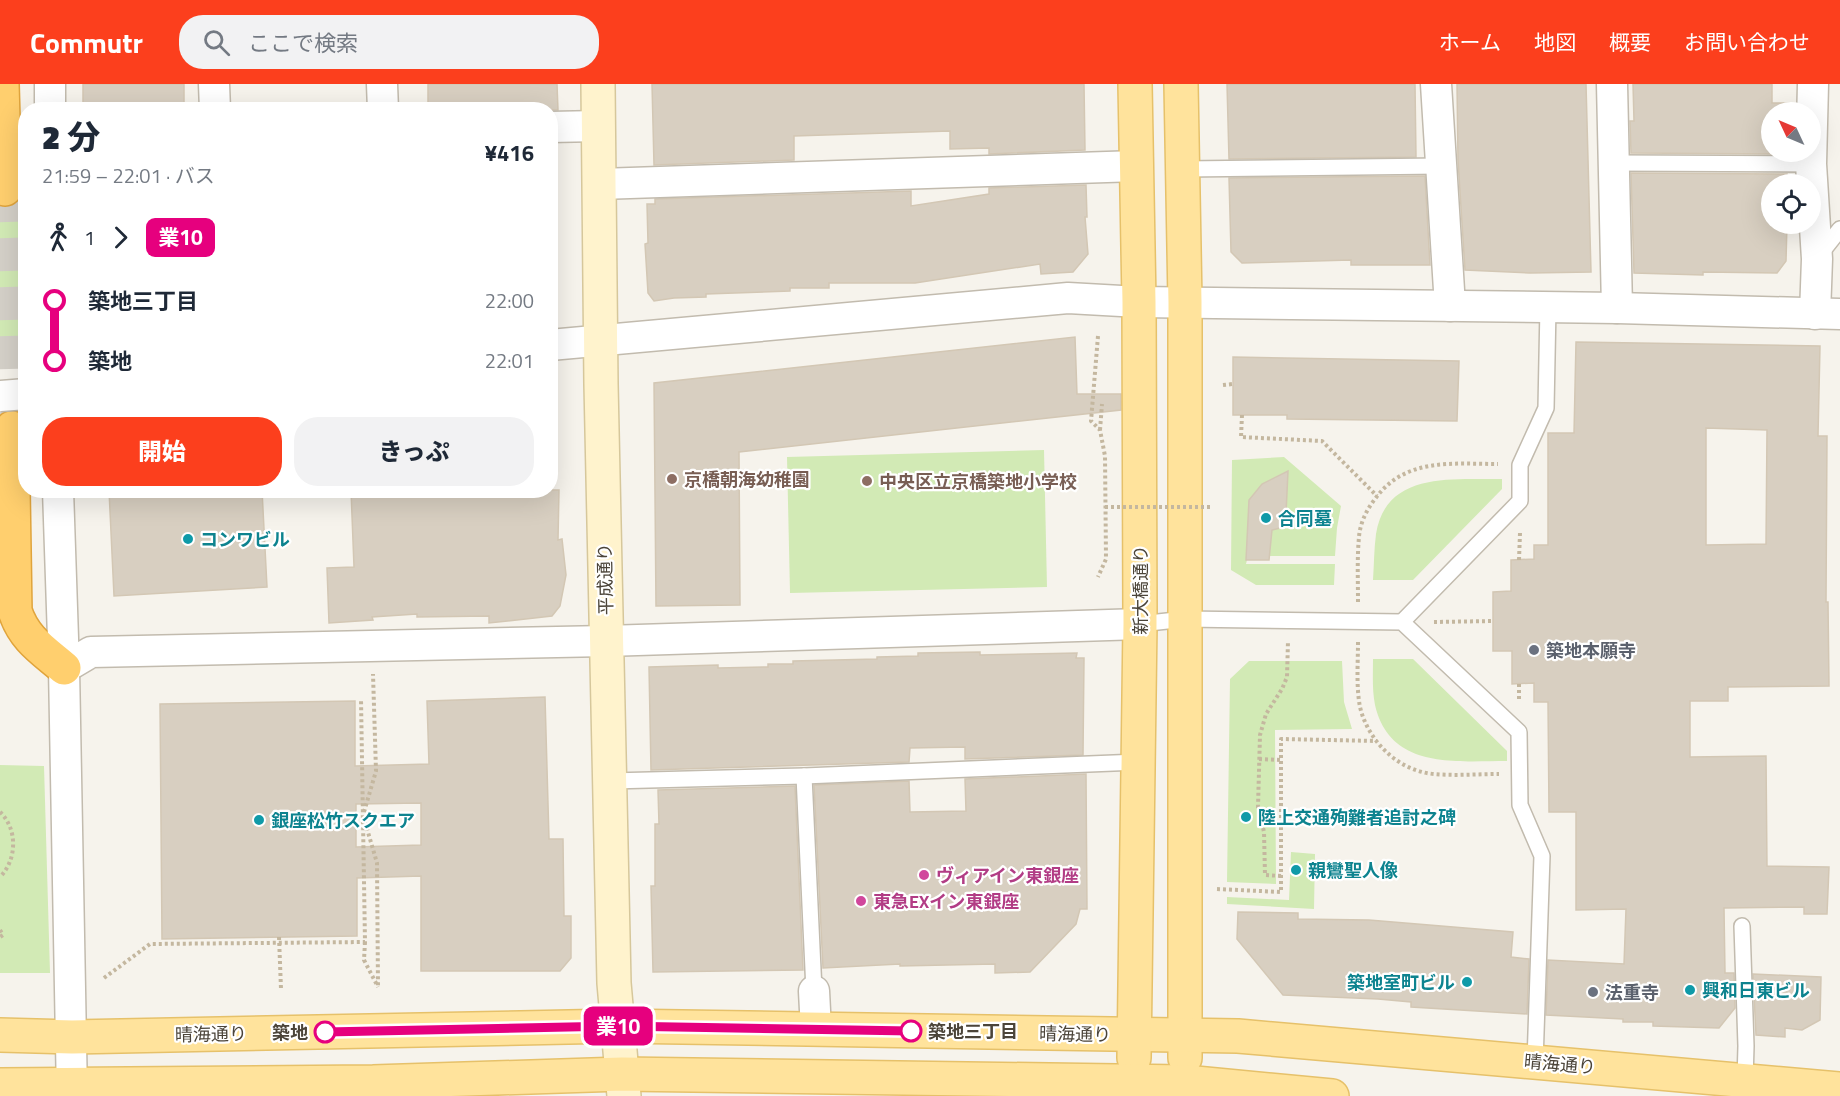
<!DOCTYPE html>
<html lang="ja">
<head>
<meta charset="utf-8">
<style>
  :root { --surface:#fff; --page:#f2f2f3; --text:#1f2937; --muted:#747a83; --accent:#fc3f1d }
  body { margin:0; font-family:"Titillium Web","Noto Sans JP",sans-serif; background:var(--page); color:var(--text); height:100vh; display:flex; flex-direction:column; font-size:22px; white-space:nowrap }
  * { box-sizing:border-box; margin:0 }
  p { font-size:20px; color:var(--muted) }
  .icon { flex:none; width:33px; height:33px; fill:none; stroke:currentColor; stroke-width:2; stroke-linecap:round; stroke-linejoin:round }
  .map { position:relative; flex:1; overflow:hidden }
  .panel { position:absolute; left:18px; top:18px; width:540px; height:396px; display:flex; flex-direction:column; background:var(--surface); border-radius:24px; box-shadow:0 6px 24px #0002 }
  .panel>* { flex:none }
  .badge { padding:0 12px; border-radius:9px; font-size:21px; line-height:39px }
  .needle { width:39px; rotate:314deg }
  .buttons { position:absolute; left:1761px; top:18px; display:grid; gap:12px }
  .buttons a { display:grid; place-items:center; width:60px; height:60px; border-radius:50%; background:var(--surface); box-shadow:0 6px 24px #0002; font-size:30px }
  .map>.badge { position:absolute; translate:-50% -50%; box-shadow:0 0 0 3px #fff }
  .legs { display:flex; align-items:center; gap:9px; height:66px; padding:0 24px; font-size:20px }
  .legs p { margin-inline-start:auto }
  .overview { display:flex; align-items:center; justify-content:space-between; height:102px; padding:0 24px }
  h1 { font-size:33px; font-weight:800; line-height:45px }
  .primary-button { display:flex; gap:12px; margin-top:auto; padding:12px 24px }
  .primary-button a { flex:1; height:69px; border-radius:24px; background:var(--accent); color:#fff; font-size:24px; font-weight:800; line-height:69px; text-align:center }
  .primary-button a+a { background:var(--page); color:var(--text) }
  ul { padding:0 24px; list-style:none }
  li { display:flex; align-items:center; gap:21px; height:60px; font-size:22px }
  li i { display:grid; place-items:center; width:9px; height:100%; margin:0 8px; background:currentColor }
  li i::after { content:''; width:15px; height:15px; margin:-8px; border:4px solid; border-radius:50%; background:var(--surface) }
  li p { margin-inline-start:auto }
  li:first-child i { background:linear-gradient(#0000 50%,currentColor 0) }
  li:last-child i { background:linear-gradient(currentColor 50%,#0000 0) }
  header { display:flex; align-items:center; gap:36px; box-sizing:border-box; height:84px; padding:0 30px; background:var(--accent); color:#fff }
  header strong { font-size:28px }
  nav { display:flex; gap:33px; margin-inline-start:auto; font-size:21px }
  .search { width:420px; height:54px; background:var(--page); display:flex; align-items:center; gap:15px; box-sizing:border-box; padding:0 21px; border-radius:24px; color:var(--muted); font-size:22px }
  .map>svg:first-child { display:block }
</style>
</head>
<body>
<header>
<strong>Commutr</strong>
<div class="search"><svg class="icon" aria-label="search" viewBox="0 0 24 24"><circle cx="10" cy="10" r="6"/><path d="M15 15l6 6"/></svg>ここで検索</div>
<nav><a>ホーム</a><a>地図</a><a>概要</a><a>お問い合わせ</a></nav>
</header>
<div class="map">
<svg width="1840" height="1012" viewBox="0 0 1840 1012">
  <rect width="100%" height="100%" fill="#f6f3ec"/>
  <g fill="#d2eab5">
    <path d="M25,105v170l-25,2v-171z"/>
    <path d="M1044,366l3,137 -257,6 -3,-136z"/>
    <path d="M1284,373l57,49 -4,22 -2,28h-65l-1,4h-22l-1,4h89l-1,21h-78l-25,-15 1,-110z"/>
    <path d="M1502,395v10l-89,91h-40c1,-15 1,-31 3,-46 10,-64 79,-54 126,-55z"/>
    <path d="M1373,575h40l94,92v10c-51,0 -117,9 -132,-56 -3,-15 -2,-31 -2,-46z"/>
    <path d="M1249,577h93l2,41 8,27 -77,1 1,154 -49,-2 3,-203z"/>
    <path d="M0,681l44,1 6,207h-50z"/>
    <path d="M1291,768l24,2 -1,55 -87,-5v-7l62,3z"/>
  </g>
  <g fill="#d8cfc1" stroke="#d3c7b4" stroke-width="1.5" fill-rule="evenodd">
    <rect x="83" y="0" width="101" height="26"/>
    <path d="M428,0h129l1,26h-130z"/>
    <path d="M652,0h432l1,66 -96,4v-6l-39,1v-18l-156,5v24l-140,5z"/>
    <path d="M1227,0h188l1,73 -187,2z"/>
    <path d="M1457,0h129l5,188 -61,1 -65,-3 -7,-110z"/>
    <path d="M1633,0h139v19h18v9h-18v40h18v2l-159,-1 -1,-32h4z"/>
    <path d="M1631,89l156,1v10h-15v40h15l-1,37 -9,12 -74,-1v3l-69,-2z"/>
    <path d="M1425,92l5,89h-79v-5l-109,3 -11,-11 -2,-74z"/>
    <path d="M1086,101l1,32h-2l3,37 -15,18 -32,2 -1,-10 -125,19h-86v5h-39v3l-84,3v3l-32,1 -20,3 -6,-8 -3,-49 3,-1 -1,-39h8v-5l256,-8v15l78,-12v-6z"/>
    <path d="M1075,253l2,57h44v16l-382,42 1,153 -84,1 -2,-223z"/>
    <path d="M1576,258l244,4 -2,90h9l-1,166h2l1,84 -101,1v14h-38v56l76,-1 1,110 62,1 -2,47h-23v-7l-80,1 1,65h9l1,35 -16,20 -66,-2v-4h-30v-3l-77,-4 2,-55 76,4 2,-55 -50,1v-98h-27l-1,-110h-14v-19l-22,1v-33h-19v-59l18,-1v-31l23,-1v-14h14v-112h26zM1706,344l61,2 -1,114 -60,1z"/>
    <path d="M1233,273l226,4 -2,60 -170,-2v-4h-54z"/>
    <path d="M1288,387l-2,43 -6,14 -8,2 -3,30h-23l3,-60 13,-16z"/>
    <path d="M109,406h153l5,97 -153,9z"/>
    <path d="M351,406h208l-1,50 4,-1 4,36 -6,31 -8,10 -63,7v-7l-72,1v-3l-45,3 1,3 -44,3 -2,-55 27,-1z"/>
    <path d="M980,568v3l97,-2 -1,5h8l-1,97 -118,4v-12l-55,1 -1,14 -258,8 -2,-103 69,-2v3l50,-1v-3h25v-3l84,-2v-2l41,-1v-3z"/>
    <path d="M545,613l4,142h14l1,77h7v42l-11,13h-139v-95l-64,2v58l-195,3 -2,-235 195,-3v65l74,-2 -2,-63zM421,719v42l-65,2v-43z"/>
    <path d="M1086,690l1,135h-7l-4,15 -46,48 -35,1v-9l-95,2v-2l-77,4 -9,-183 95,-4 1,31 56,-1 -1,-32z"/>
    <path d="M795,702l8,184 -150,2 -2,-86h4v-62h4l-1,-34z"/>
    <path d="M1238,828l60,1v6l71,1 144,12 -2,25 18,2 -2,55 -116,-7v-5l-33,-3 -95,-4 -46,-56z"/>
    <path d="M1753,890l68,3 -1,43 -18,10 -17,-2v9l-29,-2z"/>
  </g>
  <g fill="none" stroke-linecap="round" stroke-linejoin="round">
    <path stroke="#d4d0c8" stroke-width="33" stroke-dasharray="33 16" stroke-linecap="butt" d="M5,105l7,239"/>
    <g stroke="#c2bbae" stroke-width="18">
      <g id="lane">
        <path d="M1614,79l197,1"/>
        <path d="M1183,85l258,-3"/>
        <path d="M1818,173l22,-28"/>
        <path d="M1402,538l118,-121v-36l26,-57 2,-101"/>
        <path d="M1140,540l45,-5 217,3 117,110 1,73 22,51 -7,206"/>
        <path d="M804,692l10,215"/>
        <path d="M611,697l193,-5 334,-14"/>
        <path d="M1742,842l4,120 -1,34"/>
      </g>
    </g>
    <g stroke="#c2bbae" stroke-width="33">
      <g id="street">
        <path d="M50,0v26"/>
        <path d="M214,0l1,26"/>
        <path d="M382,0l1,26"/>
        <path d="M1436,0l14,222"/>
        <path d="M1612,0l5,224"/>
        <path d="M1813,0l-2,80 6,95 -2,55"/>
        <path d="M550,43l49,-1"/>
        <path d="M600,100l537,-18"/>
        <path d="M550,261l518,-47 71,4 478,6 223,6"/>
        <path d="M58,406l6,178 8,428"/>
        <path d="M64,584l27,-16 515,-11 534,-17"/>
        <path d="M814,907l2,39"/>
      </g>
    </g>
    <g stroke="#d6c79b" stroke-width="36">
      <path id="secondary" d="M598,0l3,300 13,599 10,113"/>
    </g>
    <g stroke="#e6c16a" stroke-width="36">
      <g id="primary">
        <path d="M1181,0l4,218v756"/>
        <path d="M0,951l72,2 545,-11 621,10 602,53"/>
        <path d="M1134,974l6,-434 -1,-322 -4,-218"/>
        <path d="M0,1001l373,-3 249,-8 563,8 147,14"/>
      </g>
    </g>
    <g stroke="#e0a43c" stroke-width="36">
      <g id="highway">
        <path d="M2,0l3,105"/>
        <path d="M12,344l3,183c9,28 28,39 49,57"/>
      </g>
    </g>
    <g stroke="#c4b79f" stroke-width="4" stroke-dasharray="3 3" stroke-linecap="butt">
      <path d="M1098,252l-7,85 9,9 5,26 1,103 -8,18"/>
      <path d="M1223,301l10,-1"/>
      <path d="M1242,331l-1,22 81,4 55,55"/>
      <path d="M1100,346l2,-26"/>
      <path d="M1519,476l1,-27"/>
      <path d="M1358,518c0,-22 -1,-44 1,-65 1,-14 8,-28 16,-38 30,-42 78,-35 123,-35"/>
      <path d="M1434,538l59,-1"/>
      <path d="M1358,558c0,21 -2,44 2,65 8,34 38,64 74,67 21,2 43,0 65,0"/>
      <path d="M1519,600v17"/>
      <path d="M1259,675l22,1"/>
      <path d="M0,728c18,17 17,48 0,65"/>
      <path d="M364,728l12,-41 -3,-97"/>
      <path d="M365,738l12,41 1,124"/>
      <path d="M1281,792l-16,-1 -1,-43 -6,-25 2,-72 6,-21 16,-25 5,-12 1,-36"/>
      <path d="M1217,805l64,3v-153l96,2"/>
      <path d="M0,846l3,5 -3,2"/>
      <path d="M279,853l2,52"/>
      <path d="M365,858l-1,18 14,27"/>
      <path d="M104,894l46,-34 215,-2 -4,-243"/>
    </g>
    <use href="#lane" stroke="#fff" stroke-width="15"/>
    <use href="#street" stroke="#fff" stroke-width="30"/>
    <use href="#secondary" stroke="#fff3cd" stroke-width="33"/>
    <use href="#primary" stroke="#ffe39c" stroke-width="33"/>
    <use href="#highway" stroke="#ffcf6e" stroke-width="33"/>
    <g stroke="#c2bbae" stroke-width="33" stroke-linecap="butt">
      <path id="street-bridge" d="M0,312l26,-2"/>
    </g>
    <path stroke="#c4b79f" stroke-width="4" stroke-dasharray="3 3" stroke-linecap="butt" d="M1105,423h108"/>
    <use href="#street-bridge" stroke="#fff" stroke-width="30"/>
  </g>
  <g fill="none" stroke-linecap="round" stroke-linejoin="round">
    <g stroke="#fff" stroke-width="14">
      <path id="line-1" d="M325,948l292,-6 294,5"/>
    </g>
    <use href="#line-1" stroke="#e6007e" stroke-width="9"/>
  </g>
  <g fill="#8d6e63" stroke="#fff" stroke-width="2">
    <circle cx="672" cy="395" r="6"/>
    <circle cx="867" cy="397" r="6"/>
  </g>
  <g fill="#0f9aa8" stroke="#fff" stroke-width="2">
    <circle cx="1266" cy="434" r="6"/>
    <circle cx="188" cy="455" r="6"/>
    <circle cx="1246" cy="733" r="6"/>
    <circle cx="259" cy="736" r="6"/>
    <circle cx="1296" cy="786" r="6"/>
    <circle cx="1467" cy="898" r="6"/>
    <circle cx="1690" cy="906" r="6"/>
  </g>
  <g fill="#6b7280" stroke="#fff" stroke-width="2">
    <circle cx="1534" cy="566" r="6"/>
    <circle cx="1593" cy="908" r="6"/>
  </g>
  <g fill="#d1479c" stroke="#fff" stroke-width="2">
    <circle cx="924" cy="791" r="6"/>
    <circle cx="861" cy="817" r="6"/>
  </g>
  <g fill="#fff" stroke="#e6007e" stroke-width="3">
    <circle cx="911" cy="947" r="10"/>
    <circle cx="325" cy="948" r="10"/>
  </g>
  <g text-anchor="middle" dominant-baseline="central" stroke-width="4.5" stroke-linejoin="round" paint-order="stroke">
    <g font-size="18" font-weight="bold" fill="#785e54" stroke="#fff" text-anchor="start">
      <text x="684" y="395">京橋朝海幼稚園</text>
      <text x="879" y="397">中央区立京橋築地小学校</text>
    </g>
    <g font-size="18" font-weight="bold" fill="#0d838f" stroke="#fff" text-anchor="start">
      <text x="1278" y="434">合同墓</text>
      <text x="200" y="455">コンワビル</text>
      <text x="1258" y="733">陸上交通殉難者追討之碑</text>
      <text x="271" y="736">銀座松竹スクエア</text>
      <text x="1308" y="786">親鸞聖人像</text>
      <text x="1455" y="898" text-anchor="end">築地室町ビル</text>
      <text x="1702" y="906">興和日東ビル</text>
    </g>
    <g font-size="18" fill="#4b4439" stroke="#fff">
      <text transform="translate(605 495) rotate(-91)">平成通り</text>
      <text transform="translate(1140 506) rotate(-90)">新大橋通り</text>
      <text transform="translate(211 950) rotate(-1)">晴海通り</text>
      <text transform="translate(1075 950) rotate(1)">晴海通り</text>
      <text transform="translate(1560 980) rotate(5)">晴海通り</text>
    </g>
    <g font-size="18" font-weight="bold" fill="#5b616d" stroke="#fff" text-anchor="start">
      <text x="1546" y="566">築地本願寺</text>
      <text x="1605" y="908">法重寺</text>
    </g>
    <g font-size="18" font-weight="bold" fill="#b23c85" stroke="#fff" text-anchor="start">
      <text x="936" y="791">ヴィアイン東銀座</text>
      <text x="873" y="817">東急EXイン東銀座</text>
    </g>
    <g font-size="18" font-weight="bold" fill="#4b4439" stroke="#fff" text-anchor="start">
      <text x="928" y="947">築地三丁目</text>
      <text x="308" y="948" text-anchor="end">築地</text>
    </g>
  </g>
</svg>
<div class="buttons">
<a><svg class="needle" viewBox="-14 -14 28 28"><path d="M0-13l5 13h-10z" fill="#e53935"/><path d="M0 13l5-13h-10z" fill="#747a83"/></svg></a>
<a><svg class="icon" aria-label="locate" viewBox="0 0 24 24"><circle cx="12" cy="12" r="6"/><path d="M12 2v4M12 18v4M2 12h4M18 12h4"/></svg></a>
</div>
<b class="badge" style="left:618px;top:942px;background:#e6007e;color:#fff">業10</b>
<section class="panel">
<div class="overview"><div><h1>2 分</h1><p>21:59 – 22:01 · バス</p></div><b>¥416</b></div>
<div class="legs"><svg class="icon" aria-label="walk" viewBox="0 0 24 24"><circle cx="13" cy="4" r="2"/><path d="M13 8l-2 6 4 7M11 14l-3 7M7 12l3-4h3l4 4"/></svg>1<svg class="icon" aria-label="forward" viewBox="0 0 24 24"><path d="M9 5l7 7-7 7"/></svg><b class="badge" style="background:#e6007e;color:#fff">業10</b></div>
<ul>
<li><i style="color:#e6007e"></i><b>築地三丁目</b><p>22:00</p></li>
<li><i style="color:#e6007e"></i><b>築地</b><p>22:01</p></li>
</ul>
<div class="primary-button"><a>開始</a><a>きっぷ</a></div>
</section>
</div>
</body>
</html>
